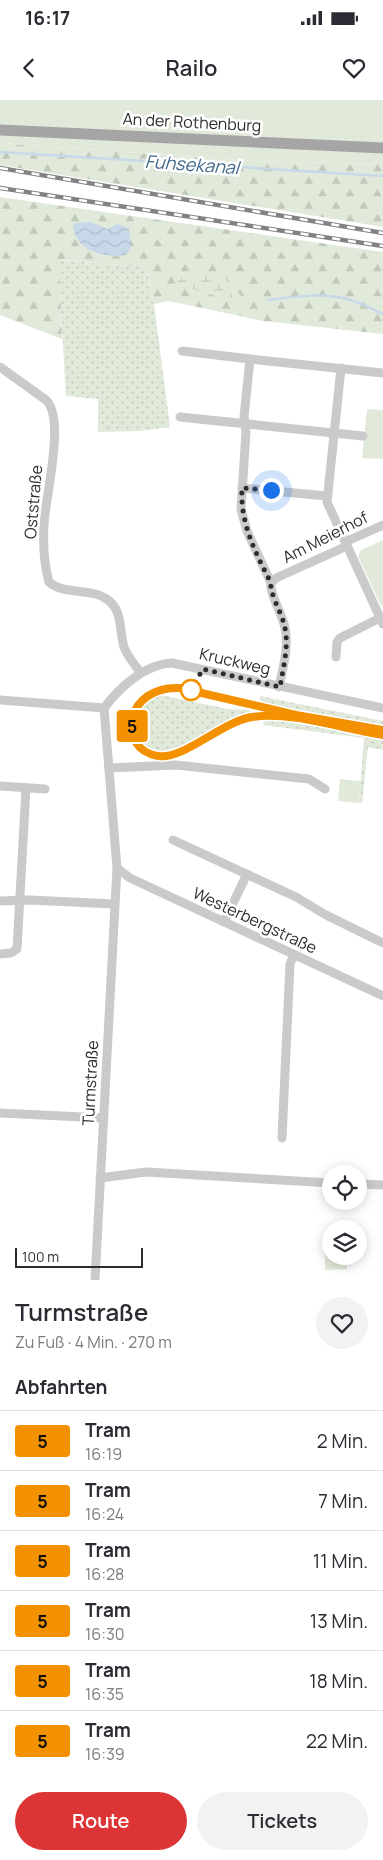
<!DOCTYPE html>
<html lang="de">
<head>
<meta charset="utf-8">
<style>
  :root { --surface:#fff; --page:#f2f2f3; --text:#2b2b33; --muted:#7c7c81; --line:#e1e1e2; --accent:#dd3535 }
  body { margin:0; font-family:Manrope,sans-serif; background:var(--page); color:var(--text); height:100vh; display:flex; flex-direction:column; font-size:19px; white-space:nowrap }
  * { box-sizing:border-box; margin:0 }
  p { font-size:16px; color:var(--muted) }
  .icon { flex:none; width:28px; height:28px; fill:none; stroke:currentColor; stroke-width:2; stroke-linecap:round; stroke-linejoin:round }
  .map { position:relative; height:1180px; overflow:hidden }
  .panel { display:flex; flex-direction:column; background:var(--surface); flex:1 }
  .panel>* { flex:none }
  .badge { padding:0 10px; border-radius:4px; font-size:18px; line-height:32px }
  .tools { position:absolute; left:322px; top:1065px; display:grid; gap:10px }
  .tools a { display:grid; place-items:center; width:45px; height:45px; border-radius:50%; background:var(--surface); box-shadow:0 2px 12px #0003; font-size:25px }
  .scale { position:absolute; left:15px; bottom:12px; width:128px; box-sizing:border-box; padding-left:5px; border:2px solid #2d2d2d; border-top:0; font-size:14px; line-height:18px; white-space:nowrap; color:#2d2d2d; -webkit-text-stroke:4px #fff; paint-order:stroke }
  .you { position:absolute; width:25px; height:25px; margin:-12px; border:4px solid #fff; border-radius:50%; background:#1a73e8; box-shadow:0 0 0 8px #1a73e833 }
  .map>.badge { position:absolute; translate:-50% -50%; box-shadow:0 0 0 2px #fff }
  h2 { padding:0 15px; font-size:19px; line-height:45px }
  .round { display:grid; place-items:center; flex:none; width:52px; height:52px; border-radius:26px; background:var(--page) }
  .summary { display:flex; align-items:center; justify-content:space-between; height:85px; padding:0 15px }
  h1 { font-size:24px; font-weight:600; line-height:38px }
  .cta { display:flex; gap:10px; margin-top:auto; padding:10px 15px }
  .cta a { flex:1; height:58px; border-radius:30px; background:var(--accent); color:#fff; font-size:20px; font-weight:600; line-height:58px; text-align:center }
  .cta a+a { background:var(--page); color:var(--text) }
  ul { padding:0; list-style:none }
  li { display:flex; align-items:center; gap:15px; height:60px; padding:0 15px; border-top:1px solid var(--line) }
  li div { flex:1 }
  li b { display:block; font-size:19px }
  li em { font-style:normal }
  li .badge { min-width:55px; font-weight:700; text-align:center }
  .status { display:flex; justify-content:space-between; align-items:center; height:35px; padding:0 25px; background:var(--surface); direction:ltr }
  .status svg { height:14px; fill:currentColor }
  header { display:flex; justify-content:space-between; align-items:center; height:65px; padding:0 15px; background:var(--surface); font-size:22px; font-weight:600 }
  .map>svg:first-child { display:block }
</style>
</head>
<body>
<div class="status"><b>16:17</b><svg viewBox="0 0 49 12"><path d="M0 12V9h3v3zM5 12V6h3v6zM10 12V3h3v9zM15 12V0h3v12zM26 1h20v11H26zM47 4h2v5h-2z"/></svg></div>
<header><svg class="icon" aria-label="back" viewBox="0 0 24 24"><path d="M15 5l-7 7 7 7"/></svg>Railo<svg class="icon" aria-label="heart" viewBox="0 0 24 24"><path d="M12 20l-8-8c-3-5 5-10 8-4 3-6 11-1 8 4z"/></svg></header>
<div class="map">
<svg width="383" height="1180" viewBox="0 0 383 1180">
  <defs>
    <pattern id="grass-dots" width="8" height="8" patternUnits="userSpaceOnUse" patternTransform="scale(1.25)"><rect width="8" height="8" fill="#e1eada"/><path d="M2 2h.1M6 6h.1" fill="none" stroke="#c1c9bb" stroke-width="1.8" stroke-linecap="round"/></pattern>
    <pattern id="forest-firs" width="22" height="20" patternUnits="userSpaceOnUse" patternTransform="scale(1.25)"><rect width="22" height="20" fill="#e1eada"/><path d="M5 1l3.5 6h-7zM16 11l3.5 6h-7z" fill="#c1c9bb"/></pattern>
    <pattern id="wetland-marsh" width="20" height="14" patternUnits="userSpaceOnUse" patternTransform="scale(1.25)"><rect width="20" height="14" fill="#e1eada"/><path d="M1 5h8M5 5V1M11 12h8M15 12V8" fill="none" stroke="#c1c9bb"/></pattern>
    <pattern id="water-waves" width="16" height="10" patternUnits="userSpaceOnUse" patternTransform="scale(1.25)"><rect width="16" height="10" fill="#c7d9e9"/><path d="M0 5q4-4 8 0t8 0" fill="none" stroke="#abbbc8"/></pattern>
  </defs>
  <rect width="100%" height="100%" fill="#fff"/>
  <g fill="url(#grass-dots)">
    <path d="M58,160l88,7 8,37 16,123 -30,4 -42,1v-33l-32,-3z"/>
    <path d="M161,595l67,14 23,1 -3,6c-30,2 -60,41 -87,38 -36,-4 -37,-51 0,-59z"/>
    <path d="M260,596l123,25v6l-123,-25z"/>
    <path d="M277,620l106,18v12l-15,-3 -6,56h-3l5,-65 -101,-13 1,-4z"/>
  </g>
  <g fill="url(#forest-firs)">
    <path d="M0,43l251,18 132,3v63l-383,-62z"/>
    <path d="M0,97l383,55v82l-120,-13 -94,-20 -15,3 -8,-37 -87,-7 3,79 -62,-24z"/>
  </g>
  <path fill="url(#wetland-marsh)" d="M215,173c15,4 18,15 27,24l-19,1 -34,-10 -19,1 15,-14z"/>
  <g fill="#e1eada">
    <path d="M0,0h383v64l-132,-3 -251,-18z"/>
    <path d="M367,309l16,1v49l-21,-1z"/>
    <path d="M383,440v65l-2,1 -23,-50 3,-6z"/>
    <path d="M340,679l21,2 -2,22 -21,-2z"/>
    <path d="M325,1153h6v3h16v13l-22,1z"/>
  </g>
  <path fill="url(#water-waves)" d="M91,122l16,7 11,-5 11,5 2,18 -5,8c-21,3 -51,-3 -53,-30l3,-2z"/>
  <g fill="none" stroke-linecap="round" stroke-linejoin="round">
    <g stroke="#c7d9e9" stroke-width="2.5">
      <path d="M0,52l383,24"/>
      <path d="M269,200c28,-4 58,-8 85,1 10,3 19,9 29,13"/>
    </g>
    <g stroke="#cacaca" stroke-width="9">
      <path d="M182,251l68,8"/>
      <path d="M0,267l46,33c20,19 -1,97 -2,125 -1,18 0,39 5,57 16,14 43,5 59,18 15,11 11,31 16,47 3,9 11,18 17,26"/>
      <path d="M341,268l-14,134 56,122"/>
      <path d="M180,317l183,19"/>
      <path d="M242,388l85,8"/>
      <path d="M271,483l-24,-52 -6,-22 5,-77 -2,-15 6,-58 133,14"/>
      <path d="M336,557l1,-15 3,-4 40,-20"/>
      <path d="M279,587c4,-19 10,-40 6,-59 -2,-13 -16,-35 -14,-45l5,-5 71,-32 -2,-4 38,-17"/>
      <path d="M0,600l104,8"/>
      <path d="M104,608c16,-21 41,-44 68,-45l211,45"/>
      <path d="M109,668l67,-3 133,14 16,10"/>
      <path d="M0,686l45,3"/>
      <path d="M173,740l123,57 30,18 57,28"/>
      <path d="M117,768l13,10 253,118"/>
      <path d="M0,801l30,-1 84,4"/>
      <path d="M224,822l23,-48"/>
      <path d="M0,854l11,-1 6,-4 9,-161"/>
      <path d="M0,1013l103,5"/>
      <path d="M282,1038l8,-174 4,-9"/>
      <path d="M100,1078l46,-6 185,11"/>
      <path d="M359,1084l24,1"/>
      <path d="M95,1180l22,-412 -13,-160"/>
    </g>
    <path stroke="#a5a5a5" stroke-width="11" d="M0,30l383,18"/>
    <path stroke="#828282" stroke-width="1" d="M383,630l-38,-5 -171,-38c-39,1 -63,54 -20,68 26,8 61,-28 86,-35 41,-12 101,9 143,15"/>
    <g stroke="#828282" stroke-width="4.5">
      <g id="rail">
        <path d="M0,68l383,65"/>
        <path d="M0,88l383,58"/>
      </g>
    </g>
    <use href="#rail" stroke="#fff" stroke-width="2.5" stroke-dasharray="8" stroke-linecap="butt"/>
  </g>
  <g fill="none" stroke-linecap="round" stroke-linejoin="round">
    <g stroke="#fff" stroke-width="11">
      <path id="line" d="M383,630l-87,-15 -116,-27c-55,-3 -65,61 -22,68 26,4 63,-34 94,-39 41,-6 90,12 131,18"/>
    </g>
    <use href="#line" stroke="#f39100" stroke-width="8"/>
    <path stroke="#2d2d2d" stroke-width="5" stroke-dasharray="0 9" d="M191,590l12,-21 77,18c3,-19 9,-40 5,-59 -2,-13 -16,-35 -14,-45 -16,-31 -31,-60 -29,-95l29,2"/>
  </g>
  <circle fill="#fff" stroke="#f39100" stroke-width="2.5" cx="191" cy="590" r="10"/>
  <g text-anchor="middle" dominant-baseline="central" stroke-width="5" stroke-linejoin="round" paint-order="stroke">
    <g font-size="16" fill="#2d2d2d" stroke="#fff">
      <text transform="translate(192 22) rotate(3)">An der Rothenburg</text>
      <text transform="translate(33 402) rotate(-85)">Oststraße</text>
      <text transform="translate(325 437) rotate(-27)">Am Meierhof</text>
      <text transform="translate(235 561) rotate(13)">Kruckweg</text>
      <text transform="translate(255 820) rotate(25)">Westerbergstraße</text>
      <text transform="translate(90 983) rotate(-87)">Turmstraße</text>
    </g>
    <g font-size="18" font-style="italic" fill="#3f688a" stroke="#fff">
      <text transform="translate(192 64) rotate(4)">Fuhsekanal</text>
    </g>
  </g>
</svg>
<div class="tools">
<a><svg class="icon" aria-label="locate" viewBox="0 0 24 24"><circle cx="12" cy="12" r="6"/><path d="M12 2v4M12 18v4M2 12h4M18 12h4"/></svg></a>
<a><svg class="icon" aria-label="layers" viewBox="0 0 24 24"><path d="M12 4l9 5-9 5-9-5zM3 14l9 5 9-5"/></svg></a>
</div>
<div class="scale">100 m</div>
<div class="you" style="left:271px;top:390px"></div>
<b class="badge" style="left:132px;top:626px;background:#f39100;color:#111">5</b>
</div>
<section class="panel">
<div class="summary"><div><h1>Turmstraße</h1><p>Zu Fuß · 4 Min. · 270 m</p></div><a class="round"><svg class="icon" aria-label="heart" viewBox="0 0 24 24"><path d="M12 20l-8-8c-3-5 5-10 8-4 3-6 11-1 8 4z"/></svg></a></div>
<h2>Abfahrten</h2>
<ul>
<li><span class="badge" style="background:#f39100;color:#111">5</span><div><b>Tram</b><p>16:19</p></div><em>2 Min.</em></li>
<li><span class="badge" style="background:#f39100;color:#111">5</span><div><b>Tram</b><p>16:24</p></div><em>7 Min.</em></li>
<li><span class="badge" style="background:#f39100;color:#111">5</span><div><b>Tram</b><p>16:28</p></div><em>11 Min.</em></li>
<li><span class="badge" style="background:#f39100;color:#111">5</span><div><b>Tram</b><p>16:30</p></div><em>13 Min.</em></li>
<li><span class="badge" style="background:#f39100;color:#111">5</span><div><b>Tram</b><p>16:35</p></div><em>18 Min.</em></li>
<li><span class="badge" style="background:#f39100;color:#111">5</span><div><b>Tram</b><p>16:39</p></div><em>22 Min.</em></li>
</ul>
<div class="cta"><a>Route</a><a>Tickets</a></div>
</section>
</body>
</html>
